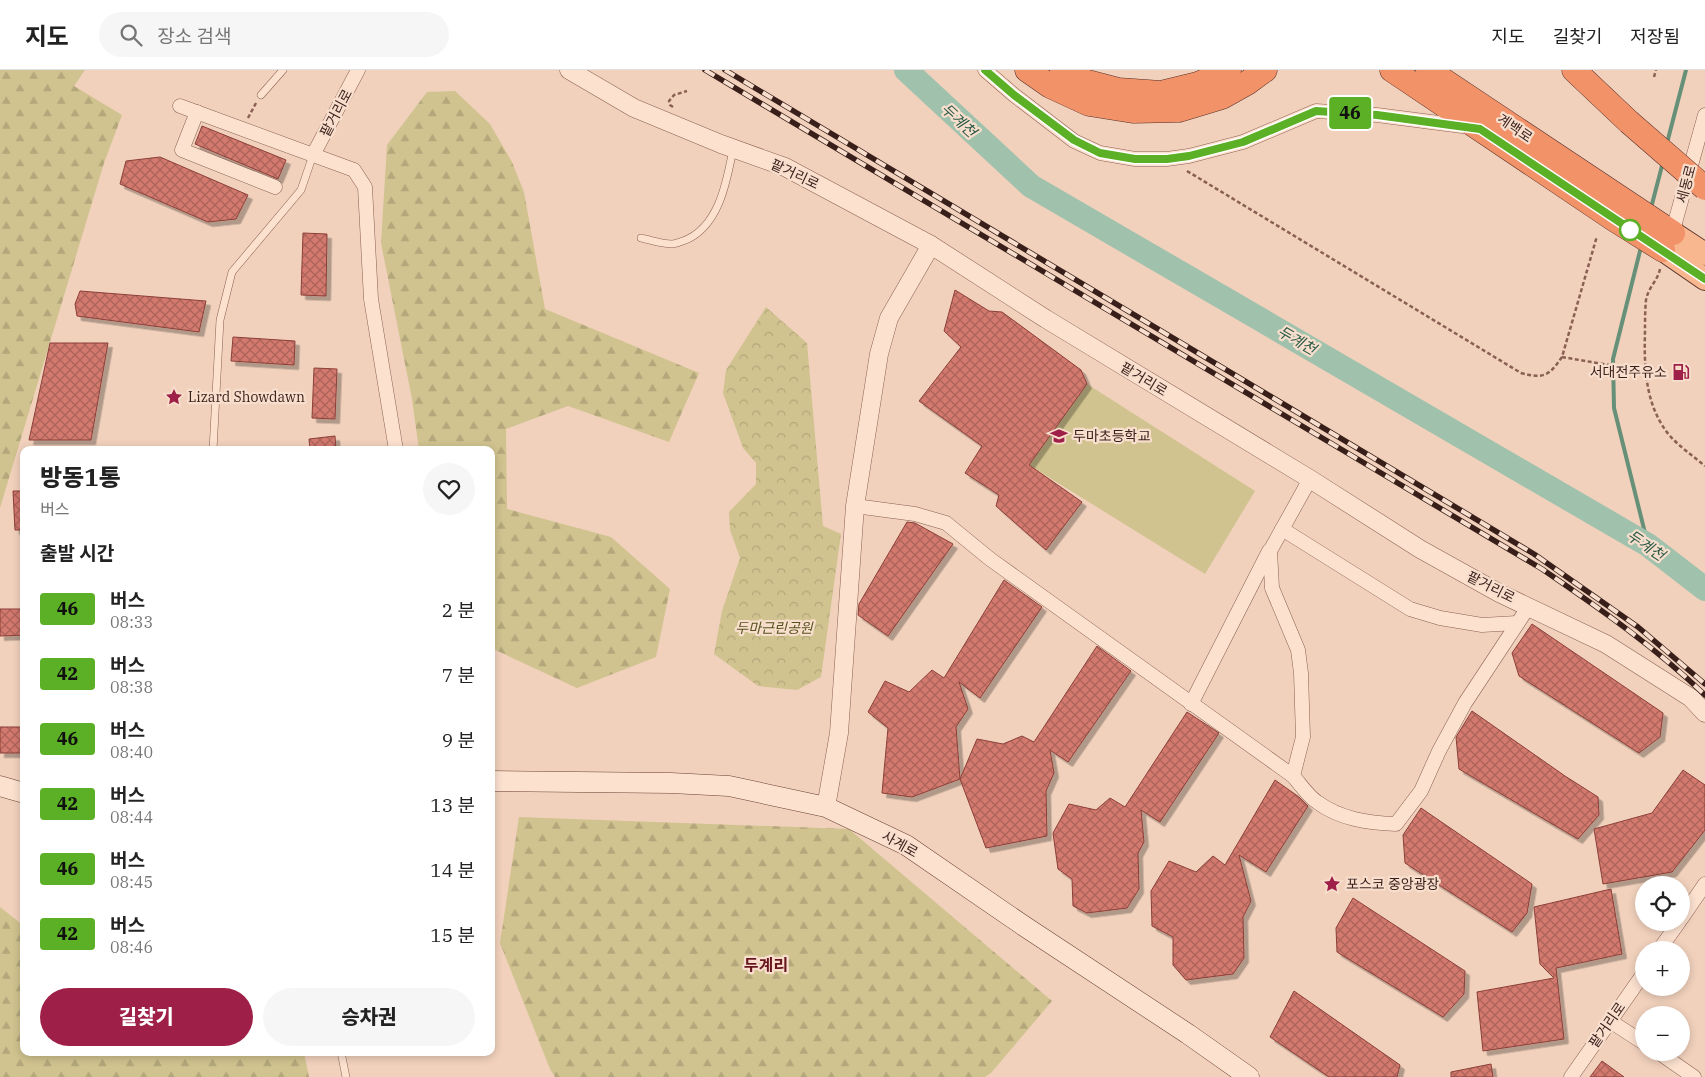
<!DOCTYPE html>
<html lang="ko">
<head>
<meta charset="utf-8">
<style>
  :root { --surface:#fff; --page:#f6f6f6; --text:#222; --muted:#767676; --line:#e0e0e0; --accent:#9e1f47 }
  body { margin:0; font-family:"IBM Plex Serif","Noto Sans KR",serif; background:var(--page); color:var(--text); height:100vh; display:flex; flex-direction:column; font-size:19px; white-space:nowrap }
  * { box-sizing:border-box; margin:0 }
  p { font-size:16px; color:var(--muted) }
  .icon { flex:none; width:28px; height:28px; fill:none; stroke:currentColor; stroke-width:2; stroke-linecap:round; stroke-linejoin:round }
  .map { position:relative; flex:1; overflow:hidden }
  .side { position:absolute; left:20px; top:376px; width:475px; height:610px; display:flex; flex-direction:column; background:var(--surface); border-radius:10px; box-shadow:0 2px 8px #0003 }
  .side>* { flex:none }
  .badge { padding:0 10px; border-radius:4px; font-size:18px; line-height:32px }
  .buttons { position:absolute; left:1635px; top:806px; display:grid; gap:10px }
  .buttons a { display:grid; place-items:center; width:55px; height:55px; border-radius:50%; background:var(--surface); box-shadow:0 2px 8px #0003; font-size:25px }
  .map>.badge { position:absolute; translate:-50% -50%; box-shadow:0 0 0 2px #fff }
  h2 { padding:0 20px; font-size:19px; line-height:45px }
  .round { display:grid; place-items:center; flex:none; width:52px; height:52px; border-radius:26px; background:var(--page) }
  .overview { display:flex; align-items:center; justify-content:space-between; height:85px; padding:0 20px }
  h1 { font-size:24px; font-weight:800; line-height:38px }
  .primary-button { display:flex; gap:10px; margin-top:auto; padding:10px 20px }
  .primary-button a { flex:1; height:58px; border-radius:30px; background:var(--accent); color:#fff; font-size:20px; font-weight:800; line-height:58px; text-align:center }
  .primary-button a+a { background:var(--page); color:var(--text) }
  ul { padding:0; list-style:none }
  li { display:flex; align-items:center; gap:15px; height:65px; padding:0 20px }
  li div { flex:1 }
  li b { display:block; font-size:19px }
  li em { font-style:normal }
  li .badge { min-width:55px; font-weight:700; text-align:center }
  header { display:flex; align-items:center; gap:30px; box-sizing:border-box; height:70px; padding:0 25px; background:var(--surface); border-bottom:1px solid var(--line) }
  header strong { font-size:24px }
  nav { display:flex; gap:28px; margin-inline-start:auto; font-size:18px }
  .search { width:350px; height:45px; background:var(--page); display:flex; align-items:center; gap:12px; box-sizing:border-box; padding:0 18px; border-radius:28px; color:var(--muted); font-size:19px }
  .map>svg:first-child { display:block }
</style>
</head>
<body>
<header>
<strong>지도</strong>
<div class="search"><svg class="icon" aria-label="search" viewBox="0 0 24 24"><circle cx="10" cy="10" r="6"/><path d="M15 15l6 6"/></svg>장소 검색</div>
<nav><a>지도</a><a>길찾기</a><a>저장됨</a></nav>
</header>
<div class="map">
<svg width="1705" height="1007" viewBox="0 0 1705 1007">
  <defs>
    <pattern id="forest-firs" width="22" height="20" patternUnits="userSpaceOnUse" patternTransform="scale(1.25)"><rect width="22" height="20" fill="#d0c38f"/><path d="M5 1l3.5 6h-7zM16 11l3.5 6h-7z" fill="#b3a77b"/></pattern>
    <pattern id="park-crowns" width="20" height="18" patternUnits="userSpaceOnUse" patternTransform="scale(1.25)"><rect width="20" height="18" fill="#d0c38f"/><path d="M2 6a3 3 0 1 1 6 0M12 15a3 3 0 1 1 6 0" fill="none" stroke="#b3a77b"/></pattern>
    <pattern id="building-cross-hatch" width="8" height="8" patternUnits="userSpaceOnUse" patternTransform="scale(1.25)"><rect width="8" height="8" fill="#d3796e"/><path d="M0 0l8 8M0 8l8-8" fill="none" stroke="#ac635a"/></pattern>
    <filter id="shadow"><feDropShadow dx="4.5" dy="4.5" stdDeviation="0" flood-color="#0004"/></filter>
  </defs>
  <rect width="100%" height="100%" fill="#f1d1bc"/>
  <g fill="url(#forest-firs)">
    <path d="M0,0h85l-11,16 48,29 -18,48 -104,345z"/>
    <path d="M455,21l35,33 22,38 12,30 21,117 154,64 -30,69 -101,-36 -62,23 1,80 104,28 59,52 -14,68 -79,31 -86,-40v-198h-72l-7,-51 -31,-156 6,-98 40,-53z"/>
    <path d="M519,747l330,12 203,172 -61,72 -6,4h-430l-5,-8 -50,-126z"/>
    <path d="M0,837l24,19v126l280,1 5,24h-309z"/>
  </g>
  <path fill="url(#park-crowns)" d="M766,237l41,36 16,183 18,8 -20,143 -24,13 -39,-4 -44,-32 8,-43 18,-53 -10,-28 -1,-18 27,-28v-21l-13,-15 -20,-55 3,-23z"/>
  <path fill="#d0c38f" d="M1087,314l168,107 -50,83 -176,-109z"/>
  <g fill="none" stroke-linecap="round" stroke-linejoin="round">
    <g stroke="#679079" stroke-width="4">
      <path d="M1667,73l19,-73"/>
      <path d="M1651,138l12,-46"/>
      <path d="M1641,177l-28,112 1,49 34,137"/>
    </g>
    <path stroke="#a0c2ad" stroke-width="24" d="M906,0l125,116 617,359 57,44"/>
  </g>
  <g fill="url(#building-cross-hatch)" stroke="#8b3f38" filter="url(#shadow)">
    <path d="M202,56l84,34 -8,19 -83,-35z"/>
    <path d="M160,87l88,38 -12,24 -28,3 -88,-38 6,-23z"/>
    <path d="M303,163l24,1 -1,62 -25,-1z"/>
    <path d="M955,220l34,21 13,1 79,58 6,14 -58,81 53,37 -36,48 -50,-44 3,-11 -34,-22 17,-27 -63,-45 42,-54 -17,-16z"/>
    <path d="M80,221l126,10 -7,31 -122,-16 -2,-12z"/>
    <path d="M233,267l62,4 -1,24 -63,-4z"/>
    <path d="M50,273h58l-17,97h-62z"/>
    <path d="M314,298l23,1 -2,50 -23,-1z"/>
    <path d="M335,366l1,14h-26l-1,-11z"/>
    <path d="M13,421h11v39h-9z"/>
    <path d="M907,452l8,1 38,21 -65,92 -30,-21 1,-11z"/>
    <path d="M1004,510l38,27 -62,91 -21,-16 9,27 -12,18 4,52 -48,18 -30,-4 6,-65 -20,-16 17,-31 24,11 23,-22 12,8z"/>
    <path d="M0,539h24v26l-24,1z"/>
    <path d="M1532,554l131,89 -3,24 -21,16 -120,-77 -7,-23z"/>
    <path d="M1097,576l34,25 -63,91 -18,-12 4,23 -8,18 1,45 -61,12 -26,-69 17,-40 26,5 19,-8 12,6z"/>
    <path d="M1472,641l93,65 33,21 1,18 -21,24 -119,-70 -3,-32z"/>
    <path d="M1187,642l32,21 -59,89 -19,-12 3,32 -6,11 1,36 -12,19 -40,5 -14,-7 -1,-27 -14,-10 -5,-36 16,-29 27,6 14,-12 15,9z"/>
    <rect x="0" y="657" width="24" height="26"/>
    <path d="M1683,700l22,15v45l-33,42 -69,12 -9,-55 58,-16z"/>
    <path d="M1275,710l24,17 9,9 -42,66 -27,-17 12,46 -8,16 1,41 -11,16 -47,6 -13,-15v-28l-21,-11 -1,-35 18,-30 27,11 17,-16 12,9z"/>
    <path d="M1421,738l111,76 -5,29 -15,19 -107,-69 -2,-28z"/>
    <path d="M1611,819l11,65 -66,14 8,71 -81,12 -6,-59 77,-14 -14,-14 -6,-57z"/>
    <path d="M1353,828l112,73 -1,23 -21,23 -106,-65 -1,-24z"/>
    <path d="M1294,921l106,74 -3,12h-68l-59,-40z"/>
    <path d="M1602,991l22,16h-34z"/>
    <path d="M1491,994l2,13h-42v-5z"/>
  </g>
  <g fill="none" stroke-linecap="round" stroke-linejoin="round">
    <g stroke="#8a6054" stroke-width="8">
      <g id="service">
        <path d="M261,25l22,-25"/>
        <path d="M641,168c10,2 21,6 31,6 4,0 8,-2 11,-3 36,-13 44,-60 50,-92"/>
        <path d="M213,380l7,-130 12,-48 69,-82 12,-35"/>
        <path d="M341,982l5,25"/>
      </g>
    </g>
    <g stroke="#8a6054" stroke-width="15">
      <g id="minor">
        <path d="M985,0l29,25 60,46 26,12 35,6h32l22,-3 54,-14 73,-31 61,4 93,12"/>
        <path d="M180,36l174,64 11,17 6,112 25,151"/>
        <path d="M197,42l-15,38 93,37"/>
        <path d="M313,85l45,-85"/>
        <path d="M1671,167l34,-122"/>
        <path d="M855,436l60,8 31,9 44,36 303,217c8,9 15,20 24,26 23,17 51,21 79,22l25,-33 18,-40 26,-48 64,-97"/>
        <path d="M1282,459l128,80 30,9 42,7 35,-2"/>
        <path d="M1191,634l78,-153"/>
        <path d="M1293,706l10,-39 -2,-64 -3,-23 -26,-62 -2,-37 40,-72"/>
        <path d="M1681,849l24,-35"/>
        <path d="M1659,880l20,-28"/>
        <path d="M1610,951l34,22"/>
        <path d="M1658,982l36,25"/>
        <path d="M1571,1007l73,-104"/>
      </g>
    </g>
    <g stroke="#8a6054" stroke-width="19">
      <g id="tertiary">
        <path d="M569,0l65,38 87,36 64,23 146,78 115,74 264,160 110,70 79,44 107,51 85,54 14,15"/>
        <path d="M826,737l13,-74 16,-227 24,-152 10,-36 42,-73"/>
      </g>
    </g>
    <g stroke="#6b4137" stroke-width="21">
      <g id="secondary">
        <path d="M491,711l180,2 58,3 97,21 80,38 118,81 164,108 61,43"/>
        <path d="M0,716l24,7"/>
      </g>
    </g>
    <g stroke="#573029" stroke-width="24">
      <g id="primary">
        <path d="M1673,163l32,21"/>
        <path d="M1663,180l42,29"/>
      </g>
    </g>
    <g stroke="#573029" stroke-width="25">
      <g id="trunk">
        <path d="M1027,0l23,16 39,18 44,7 46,-1 43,-13 25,-14 18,-13"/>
        <path d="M1062,0l18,10 39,10 42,3 37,-9 31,-14"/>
        <path d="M1392,0l220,148 51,32"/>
        <path d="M1428,0l245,163"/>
        <path d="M1574,0l55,52"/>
      </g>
    </g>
    <g stroke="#8a6054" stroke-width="2.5" stroke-dasharray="4 2.5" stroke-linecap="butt">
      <path d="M1654,7l2,-7"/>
      <path d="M673,37l-3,-2 -1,-4 5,-6 13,-4"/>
      <path d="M248,48l8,-15"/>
      <path d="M1187,101l334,202c23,6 28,3 41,-16l35,-121"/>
      <path d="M1660,199c-2,11 -12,19 -14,31 -1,10 -1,21 -1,31 -1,37 0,75 25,105 10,11 23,20 35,30"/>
      <path d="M1562,287l82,14"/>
    </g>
    <use href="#service" stroke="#fce1cf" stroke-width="7"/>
    <use href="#minor" stroke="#fce1cf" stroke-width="14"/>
    <use href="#tertiary" stroke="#fce1cf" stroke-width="18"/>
    <use href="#secondary" stroke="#fce1cf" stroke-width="20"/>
    <use href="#primary" stroke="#f9b78f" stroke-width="22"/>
    <use href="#trunk" stroke="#f19269" stroke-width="24"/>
    <g stroke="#381f1a" stroke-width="5.5">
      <g id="rail">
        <path d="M705,0l837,499c57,39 113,78 163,126"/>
        <path d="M725,0l809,484 104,73 67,57"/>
      </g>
    </g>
    <use href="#rail" stroke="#f8decc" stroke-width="4" stroke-dasharray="11" stroke-linecap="butt"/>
    <g stroke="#573029" stroke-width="25" stroke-linecap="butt">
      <path id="trunk-bridge" d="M1629,52l76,66"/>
    </g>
    <use href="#trunk-bridge" stroke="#f19269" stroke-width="24"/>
  </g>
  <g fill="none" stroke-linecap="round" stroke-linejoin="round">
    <g stroke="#fff" stroke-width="11">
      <path id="line" d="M985,0l29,25 60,45 26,13 35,6h32l22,-3 54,-14 73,-31 61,4 103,14 225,150"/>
    </g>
    <use href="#line" stroke="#5bb025" stroke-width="8"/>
  </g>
  <defs>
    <g id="fuel-bare" transform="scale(1.35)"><path d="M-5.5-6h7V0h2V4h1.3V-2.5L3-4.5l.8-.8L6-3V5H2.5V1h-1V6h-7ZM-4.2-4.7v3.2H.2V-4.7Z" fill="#9e1f47" stroke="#f8decc" stroke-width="2.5" paint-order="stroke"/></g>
    <g id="sight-bare" transform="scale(1.35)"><path d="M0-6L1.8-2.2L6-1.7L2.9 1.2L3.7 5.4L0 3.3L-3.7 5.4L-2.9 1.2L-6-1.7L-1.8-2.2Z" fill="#9e1f47" stroke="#f8decc" stroke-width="2.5" paint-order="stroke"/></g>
    <g id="school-bare" transform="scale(1.35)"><path d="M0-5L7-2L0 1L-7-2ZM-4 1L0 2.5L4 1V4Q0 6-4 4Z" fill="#9e1f47" stroke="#f8decc" stroke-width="2.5" paint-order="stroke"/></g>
  </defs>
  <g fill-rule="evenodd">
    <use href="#fuel-bare" x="1681" y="302"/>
    <use href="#sight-bare" x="174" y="327"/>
    <use href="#school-bare" x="1059" y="366"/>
    <use href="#sight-bare" x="1332" y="814"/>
  </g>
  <circle fill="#fff" stroke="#5bb025" stroke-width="2.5" cx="1630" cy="160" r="10"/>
  <g text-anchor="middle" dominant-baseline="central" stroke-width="4.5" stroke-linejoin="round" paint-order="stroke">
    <g font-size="14" fill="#381f1a" stroke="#f8decc">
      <text transform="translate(336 43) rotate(-62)">팥거리로</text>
      <text transform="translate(1515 58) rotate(34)">계백로</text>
      <text transform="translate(795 104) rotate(25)">팥거리로</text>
      <text transform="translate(1686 114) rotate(-75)">세동로</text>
      <text transform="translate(1144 309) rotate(31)">팥거리로</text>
      <text transform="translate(1491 517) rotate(27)">팥거리로</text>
      <text transform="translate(900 774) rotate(29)">사계로</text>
      <text transform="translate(1607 955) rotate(-55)">팥거리로</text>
    </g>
    <g font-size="14" fill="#381f1a" stroke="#f8decc" text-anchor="start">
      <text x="1667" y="302" text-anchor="end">서대전주유소</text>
      <text x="188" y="327">Lizard Showdawn</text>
      <text x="1073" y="366">두마초등학교</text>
      <text x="1346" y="814">포스코 중앙광장</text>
    </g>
    <g font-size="14" font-style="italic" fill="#56531f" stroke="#f8decc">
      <text x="774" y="558">두마근린공원</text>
    </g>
    <g font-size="15" font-style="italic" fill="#285947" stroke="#f8decc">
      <text transform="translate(959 50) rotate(43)">두계천</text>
      <text transform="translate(1297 270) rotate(30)">두계천</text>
      <text transform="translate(1646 475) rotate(34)">두계천</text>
    </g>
    <g font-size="16" font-weight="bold" fill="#68161e" stroke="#f8decc">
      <text x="766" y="895">두계리</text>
    </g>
  </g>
</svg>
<div class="buttons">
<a><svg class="icon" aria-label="locate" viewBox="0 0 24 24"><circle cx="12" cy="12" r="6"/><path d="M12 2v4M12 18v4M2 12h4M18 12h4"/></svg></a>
<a>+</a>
<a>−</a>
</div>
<b class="badge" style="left:1350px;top:43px;background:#5bb025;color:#111">46</b>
<section class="side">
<div class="overview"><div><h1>방동1통</h1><p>버스</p></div><a class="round"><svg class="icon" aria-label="heart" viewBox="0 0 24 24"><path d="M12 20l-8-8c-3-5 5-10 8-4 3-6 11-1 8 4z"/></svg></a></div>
<h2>출발 시간</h2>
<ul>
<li><span class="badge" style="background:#5bb025;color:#111">46</span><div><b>버스</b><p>08:33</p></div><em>2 분</em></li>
<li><span class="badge" style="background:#5bb025;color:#111">42</span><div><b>버스</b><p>08:38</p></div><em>7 분</em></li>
<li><span class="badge" style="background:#5bb025;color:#111">46</span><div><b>버스</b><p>08:40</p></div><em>9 분</em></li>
<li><span class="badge" style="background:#5bb025;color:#111">42</span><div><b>버스</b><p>08:44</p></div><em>13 분</em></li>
<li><span class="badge" style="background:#5bb025;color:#111">46</span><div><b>버스</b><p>08:45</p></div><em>14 분</em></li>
<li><span class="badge" style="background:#5bb025;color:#111">42</span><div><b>버스</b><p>08:46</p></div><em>15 분</em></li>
</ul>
<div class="primary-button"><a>길찾기</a><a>승차권</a></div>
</section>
</div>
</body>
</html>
